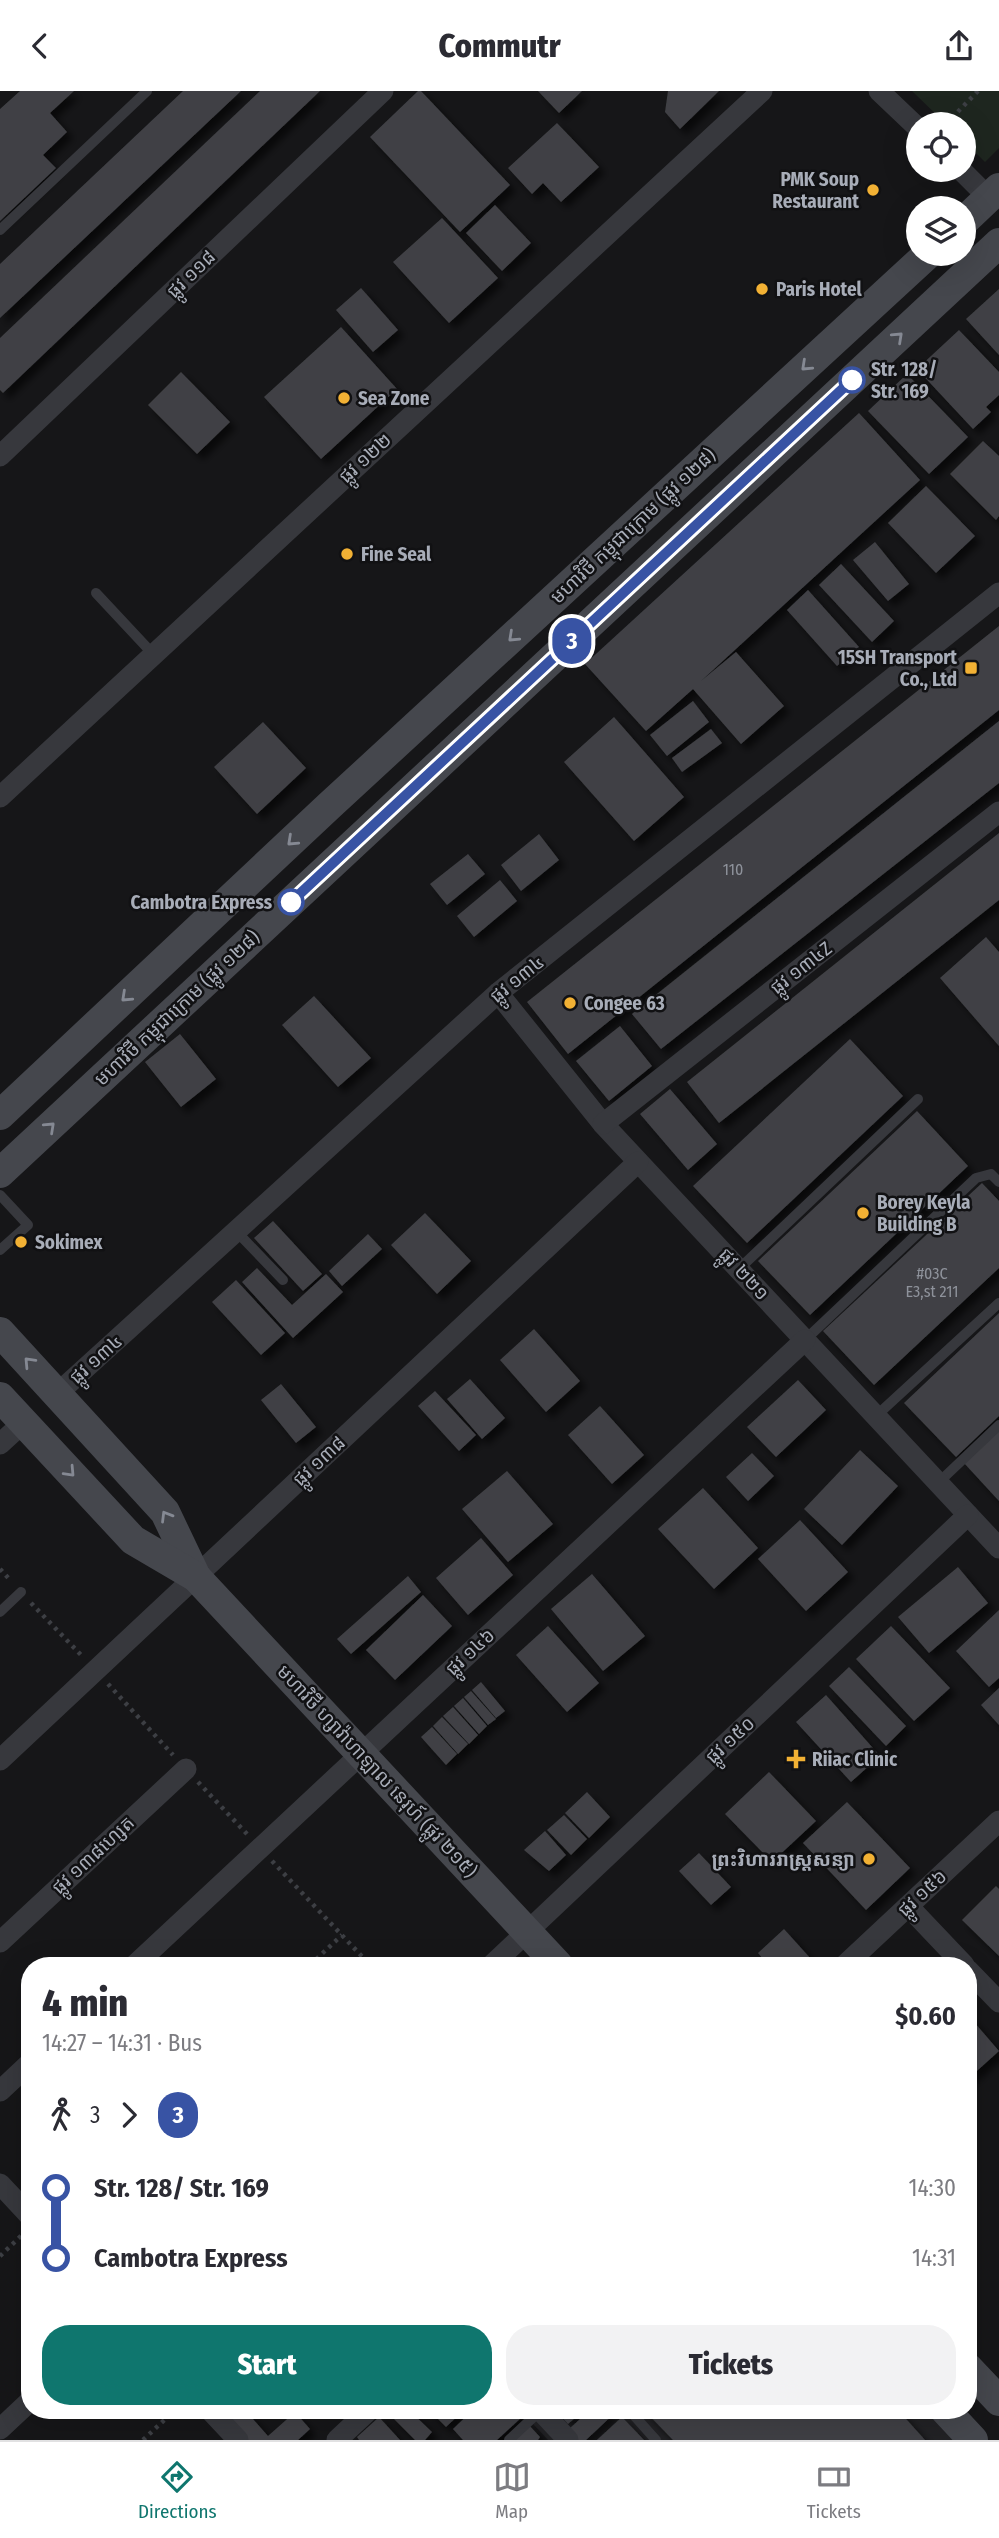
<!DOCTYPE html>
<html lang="en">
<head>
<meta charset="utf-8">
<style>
  :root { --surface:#fff; --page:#f2f2f3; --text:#2b2b33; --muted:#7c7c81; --line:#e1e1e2; --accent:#0f766e }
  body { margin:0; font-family:"Fira Sans Condensed","Noto Sans Khmer",sans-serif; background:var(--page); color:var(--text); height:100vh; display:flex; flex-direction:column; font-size:26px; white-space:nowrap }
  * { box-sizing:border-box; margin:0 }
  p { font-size:23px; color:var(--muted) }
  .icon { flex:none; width:38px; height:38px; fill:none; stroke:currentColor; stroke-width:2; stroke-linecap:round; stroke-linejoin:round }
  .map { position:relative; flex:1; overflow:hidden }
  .details { position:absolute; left:21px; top:1866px; width:956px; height:462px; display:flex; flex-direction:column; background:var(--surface); border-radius:28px; box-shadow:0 7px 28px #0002 }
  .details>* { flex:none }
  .badge { padding:0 14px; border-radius:23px; font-size:24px; line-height:46px }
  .buttons { position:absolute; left:906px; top:21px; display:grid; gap:14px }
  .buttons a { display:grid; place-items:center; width:70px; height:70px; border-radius:50%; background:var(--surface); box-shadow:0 7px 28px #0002; font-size:35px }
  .map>.badge { position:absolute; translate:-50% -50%; box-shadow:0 0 0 4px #fff }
  .legs { display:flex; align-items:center; gap:10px; height:77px; padding:0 21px; font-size:23px }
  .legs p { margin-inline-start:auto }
  .head { display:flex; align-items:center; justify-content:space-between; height:119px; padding:0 21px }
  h1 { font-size:38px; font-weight:800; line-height:52px }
  .primary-button { display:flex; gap:14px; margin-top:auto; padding:14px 21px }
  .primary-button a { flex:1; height:80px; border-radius:28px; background:var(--accent); color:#fff; font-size:28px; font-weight:800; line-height:80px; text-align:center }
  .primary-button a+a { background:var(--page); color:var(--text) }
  ul { padding:0 21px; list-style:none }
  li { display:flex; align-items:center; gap:24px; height:70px; font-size:26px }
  li i { display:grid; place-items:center; width:10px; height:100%; margin:0 9px; background:currentColor }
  li i::after { content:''; width:18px; height:18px; margin:-9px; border:5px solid; border-radius:50%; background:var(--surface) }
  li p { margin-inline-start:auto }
  li:first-child i { background:linear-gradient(#0000 50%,currentColor 0) }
  li:last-child i { background:linear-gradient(currentColor 50%,#0000 0) }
  header { display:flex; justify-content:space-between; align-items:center; height:91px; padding:0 21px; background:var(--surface); font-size:32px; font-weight:800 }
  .tabs { display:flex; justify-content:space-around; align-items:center; height:98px; border-top:2px solid var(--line); background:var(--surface); font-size:19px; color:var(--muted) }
  .tabs a { display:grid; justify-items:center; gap:4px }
  .tabs .active { color:var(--accent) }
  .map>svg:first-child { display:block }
</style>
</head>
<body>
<header><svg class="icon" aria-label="back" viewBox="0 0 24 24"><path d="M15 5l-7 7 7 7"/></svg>Commutr<svg class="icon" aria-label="share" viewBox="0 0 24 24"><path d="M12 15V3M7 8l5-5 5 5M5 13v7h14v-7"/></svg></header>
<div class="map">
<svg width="999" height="2349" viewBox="0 0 999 2349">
  <defs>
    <filter id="shadow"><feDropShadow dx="6" dy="6" stdDeviation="3.5" flood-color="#0009"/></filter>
  </defs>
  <rect width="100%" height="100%" fill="#161618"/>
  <path fill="#222225" d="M520,2319h407l28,30h-407z"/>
  <path fill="#1e261f" d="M912,0h87v57l-14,14 -21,-21v-17h-18z"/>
  <g fill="#404145" filter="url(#shadow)">
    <path d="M20,0h54l-24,22 17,19 -24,23 13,13 -56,53v-112z"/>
    <path d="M183,0h58l-241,227v-54z"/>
    <path d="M260,0h60l-317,302 -3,-3v-52z"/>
    <path d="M418,0h3l89,94 -50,47 -90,-95z"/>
    <path d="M538,0h44l-23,22z"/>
    <path d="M668,0h51l-39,38 -15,-17z"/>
    <path d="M557,32l42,44 -38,35 -18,-19 -11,11 -24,-26z"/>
    <path d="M495,114l36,38 -29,28 -36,-38z"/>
    <path d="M442,127l56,60 -49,45 -56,-61z"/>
    <path d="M361,197l37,42 -25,22 -37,-42z"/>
    <path d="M999,198v66l-33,-36z"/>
    <path d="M341,236l56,62 -76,70 -57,-62z"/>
    <path d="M959,239l40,42v23l-13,12 5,5 -18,17 -56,-60z"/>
    <path d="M181,281l49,50 -33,32 -49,-49z"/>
    <path d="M907,283l61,63 -39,37 -61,-63z"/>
    <path d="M859,322l61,67 -219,201 35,-29 48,54 -43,38 -48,-55 -47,42 -61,-67z"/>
    <path d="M983,350l16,15v60l-3,4 -46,-46z"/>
    <path d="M926,395l49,50 -39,37 -48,-50z"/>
    <path d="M875,451l34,42 -21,17 -35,-41z"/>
    <path d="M841,473l53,57 -22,21 -53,-57z"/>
    <path d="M808,499l51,57 -22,19 -50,-56z"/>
    <path d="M999,535v84l-431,344 -41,-52z"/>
    <path d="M693,610l16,21 -42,34 -17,-21z"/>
    <path d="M614,626l70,80 -50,44 -70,-79z"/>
    <path d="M999,630v62l-338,266 -29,-35z"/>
    <path d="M263,631l43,46 -49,46 -43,-47z"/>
    <path d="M711,638l11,14 -40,29 -10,-14z"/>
    <path d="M999,742v67l-280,223 -32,-41z"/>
    <path d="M539,743l20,26 -38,31 -20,-26z"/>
    <path d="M468,763l17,20 -38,31 -17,-21z"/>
    <path d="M500,789l17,21 -43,36 -17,-21z"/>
    <path d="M986,846l13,15v94l-59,-68z"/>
    <path d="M314,905l57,62 -33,29 -56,-62z"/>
    <path d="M620,935l32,40 -43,35 -33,-40z"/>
    <path d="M180,943l36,45 -35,28 -36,-45z"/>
    <path d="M850,948l53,57 -156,147 -54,-57z"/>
    <path d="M670,998l47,55 -29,26 -48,-56z"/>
    <path d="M917,1020l51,55 -158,149 -52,-54z"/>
    <path d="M982,1092l17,18v67l-125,117 -51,-54z"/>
    <path d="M425,1122l46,48 -34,33 -46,-49z"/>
    <path d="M273,1130l49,53 -19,17 -49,-53z"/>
    <path d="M368,1143l14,15 -40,37 -13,-15z"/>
    <path d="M257,1177l35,37 34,-31 17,18 -50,46 -51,-56z"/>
    <path d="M236,1189l49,53 -24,22 -49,-53z"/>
    <path d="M999,1222v103l-43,41 -52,-54z"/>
    <path d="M534,1238l46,52 -34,31 -46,-52z"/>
    <path d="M470,1288l35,39 -23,21 -35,-40z"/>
    <path d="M798,1289l28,30 -50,47 -29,-30z"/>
    <path d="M281,1293l35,43 -20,16 -35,-43z"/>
    <path d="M435,1300l41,44 -17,16 -41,-45z"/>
    <path d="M600,1315l44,49 -32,29 -44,-49z"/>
    <path d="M999,1339v71l-35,-38z"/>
    <path d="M860,1359l38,36 -56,59 -38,-36z"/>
    <path d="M752,1362l22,23 -26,25 -22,-24z"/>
    <path d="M507,1380l46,53 -45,38 -46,-53z"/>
    <path d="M703,1397l55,60 -44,41 -56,-60z"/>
    <path d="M800,1429l48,52 -42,39 -48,-52z"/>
    <path d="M481,1447l32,37 -45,40 -32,-37z"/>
    <path d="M958,1476l30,36 -59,50 -31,-36z"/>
    <path d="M592,1483l53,62 -42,35 -52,-62z"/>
    <path d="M408,1485l13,16 -70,62 -14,-15z"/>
    <path d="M423,1504l29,31 -57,54 -29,-30z"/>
    <path d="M999,1519v68l-10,9 -33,-36z"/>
    <path d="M548,1535l51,57 -32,29 -51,-57z"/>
    <path d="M891,1535l59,62 -36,33 -58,-62z"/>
    <path d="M849,1576l57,59 -20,20 -57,-60z"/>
    <path d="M481,1591l24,29 -9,7 -24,-28z"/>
    <path d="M999,1597v37l-18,-20z"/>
    <path d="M471,1600l25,28 -8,6 -24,-28z"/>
    <path d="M826,1604l54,61 -29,26 -55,-60z"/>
    <path d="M463,1607l24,28 -8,8 -25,-28z"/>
    <path d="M453,1616l25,28 -9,9 -26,-28z"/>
    <path d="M442,1626l26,27 -10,10 -25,-28z"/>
    <path d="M432,1636l25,27 -11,11 -25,-28z"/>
    <path d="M769,1681l47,49 -44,41 -47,-48z"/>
    <path d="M587,1701l23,25 -21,21 -24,-25z"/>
    <path d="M847,1711l63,66 -44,42 -63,-67z"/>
    <path d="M564,1724l23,24 -16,16 -24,-25z"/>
    <path d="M545,1740l21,24 -17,16 -25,-21z"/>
    <path d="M699,1762l32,34 -20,18 -32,-34z"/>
    <path d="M996,1795l3,3v67l-37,-36z"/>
    <path d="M784,1838l27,30 -7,6h-36l-10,-12z"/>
    <path d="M968,1924l31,36 -31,28z"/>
    <path d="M217,2319h28l23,26 27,-24 15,17 -12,11h-54z"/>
    <path d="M397,2319h12l23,22 -7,8h-10l-24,-24z"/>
    <path d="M429,2319h35l-18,17z"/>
    <path d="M473,2319h42l7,7 -25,23h-34l-10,-11z"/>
    <path d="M566,2319h18l-16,14 -8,-9z"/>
    <path d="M590,2319h28l-32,30h-8l-10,-10z"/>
    <path d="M644,2319h254l27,30h-252z"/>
    <path d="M379,2326l21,23h-41l-2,-3z"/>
    <path d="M622,2326l22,23h-47z"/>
    <path d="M529,2334l11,12 -2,3h-23z"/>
  </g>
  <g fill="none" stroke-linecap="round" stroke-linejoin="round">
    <g stroke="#3d3f44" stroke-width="4.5" stroke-dasharray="3.5 5" stroke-linecap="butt">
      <path d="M946,33l32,-33"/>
      <path d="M0,1478l11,12"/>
      <path d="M31,1512l52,54"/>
      <path d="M108,1593l65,71"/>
      <path d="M198,1691l49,52"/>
      <path d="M272,1770l98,104"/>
      <path d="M310,1874l32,-30"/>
      <path d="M0,2165l22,-21"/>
      <path d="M143,2349l32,-30"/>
    </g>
    <g stroke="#37383d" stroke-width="10">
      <path d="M0,139l147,-139"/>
      <path d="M96,502l57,61"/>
      <path d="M0,1104l28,30 -28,25"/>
      <path d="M236,1140l47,49"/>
      <path d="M739,1178l179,-170"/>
      <path d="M805,1249l171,-162 15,-4 8,8"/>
      <path d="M876,1325l123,-113"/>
      <path d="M938,1392l61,-58"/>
      <path d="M0,1521l21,-20"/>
      <path d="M629,2319l27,30"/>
      <path d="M509,2349l31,-29"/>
    </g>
    <g stroke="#37383d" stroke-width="21">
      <path d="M879,0l40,38"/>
      <path d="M961,79l28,28"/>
      <path d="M0,365l383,-365"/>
      <path d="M0,706l762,-706"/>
      <path d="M498,902l105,131 396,424"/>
      <path d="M603,1033l396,-312"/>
      <path d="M58,1302l440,-400 501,-400"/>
      <path d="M0,1353l24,-22"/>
      <path d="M0,1669l638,-598"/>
      <path d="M908,1815l56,59"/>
      <path d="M0,1851l186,-173"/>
      <path d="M135,1874l670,-625"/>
      <path d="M492,1874l476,-450"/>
      <path d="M845,1874l154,-144"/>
      <path d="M968,1879l31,32"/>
      <path d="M0,2000l30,-28"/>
      <path d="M0,2093l30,32"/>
      <path d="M210,2319l28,30"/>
      <path d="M540,2319l28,30"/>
      <path d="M0,2338l30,-28"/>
      <path d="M337,2349l32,-30"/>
    </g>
    <g stroke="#45474d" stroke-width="30">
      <path d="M964,130l35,-33"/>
      <path d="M0,1024l329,-309 599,-552"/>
      <path d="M0,1082l999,-930"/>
      <path d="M0,1241l165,180 31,65"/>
      <path d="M0,1306l133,143 63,37 362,388"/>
      <path d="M968,2277l31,33"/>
      <path d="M945,2319l28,30"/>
    </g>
  </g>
  <defs><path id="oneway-chevron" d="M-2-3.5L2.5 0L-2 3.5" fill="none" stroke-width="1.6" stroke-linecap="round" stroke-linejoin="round" transform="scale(1.75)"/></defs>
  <g stroke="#858993">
    <use href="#oneway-chevron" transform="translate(898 246) rotate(-43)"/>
    <use href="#oneway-chevron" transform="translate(806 275) rotate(137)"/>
    <use href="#oneway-chevron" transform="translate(513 546) rotate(137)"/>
    <use href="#oneway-chevron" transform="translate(292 750) rotate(137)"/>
    <use href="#oneway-chevron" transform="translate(126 906) rotate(137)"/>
    <use href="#oneway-chevron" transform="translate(50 1036) rotate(-43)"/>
    <use href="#oneway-chevron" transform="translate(29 1271) rotate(-133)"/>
    <use href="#oneway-chevron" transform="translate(70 1381) rotate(47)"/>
    <use href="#oneway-chevron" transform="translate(166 1425) rotate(-121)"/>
  </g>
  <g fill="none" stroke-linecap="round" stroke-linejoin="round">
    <g stroke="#fff" stroke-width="16">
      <path id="line-1" d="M291,811l561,-522"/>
    </g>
    <use href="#line-1" stroke="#3853a4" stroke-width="10"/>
  </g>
  <g fill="#f2b134" stroke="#111113" stroke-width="2.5">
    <circle cx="873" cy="99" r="7"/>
    <circle cx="762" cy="198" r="7"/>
    <circle cx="344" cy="307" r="7"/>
    <circle cx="347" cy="463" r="7"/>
    <rect x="964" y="570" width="14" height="14" rx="3.5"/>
    <circle cx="570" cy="912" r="7"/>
    <circle cx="863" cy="1122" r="7"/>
    <circle cx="21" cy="1151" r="7"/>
    <path d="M792.5 1657.5h7v7h7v7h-7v7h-7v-7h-7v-7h7z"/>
    <circle cx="869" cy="1768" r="7"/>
  </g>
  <g fill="#fff" stroke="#3853a4" stroke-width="3.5">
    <circle cx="852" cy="289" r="12"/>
    <circle cx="291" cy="811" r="12"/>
  </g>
  <g text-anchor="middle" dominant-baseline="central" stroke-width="5" stroke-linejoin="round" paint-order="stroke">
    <g font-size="16" fill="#8e929b">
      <text x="733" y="778">110</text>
      <text x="932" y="1182">#03C<tspan x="932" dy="18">E3,st 211</tspan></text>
    </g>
    <g font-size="19" font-weight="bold" fill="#a8adb8" stroke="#111113" text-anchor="start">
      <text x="859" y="88" text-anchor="end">PMK Soup<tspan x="859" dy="22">Restaurant</tspan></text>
      <text x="776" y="198">Paris Hotel</text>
      <text x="358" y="307">Sea Zone</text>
      <text x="361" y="463">Fine Seal</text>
      <text x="957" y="566" text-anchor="end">15SH Transport<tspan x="957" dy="22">Co., Ltd</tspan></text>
      <text x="584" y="912">Congee 63</text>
      <text x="877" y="1111">Borey Keyla<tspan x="877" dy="22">Building B</tspan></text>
      <text x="35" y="1151">Sokimex</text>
      <text x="812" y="1668">Riiac Clinic</text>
      <text x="855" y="1768" text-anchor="end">ព្រះវិហាររាស្ត្រសន្យា</text>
    </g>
    <g font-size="19" fill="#a8adb8" stroke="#111113">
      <text transform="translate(191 183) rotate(-44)">ផ្លូវ ១១៨</text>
      <text transform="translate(365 367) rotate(-43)">ផ្លូវ ១២២</text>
      <text transform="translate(633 435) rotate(-43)">មហាវិថី កម្ពុជាក្រោម (ផ្លូវ ១២៨)</text>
      <text transform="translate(801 877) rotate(-38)">ផ្លូវ ១៣៤Z</text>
      <text transform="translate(517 888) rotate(-39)">ផ្លូវ ១៣៤</text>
      <text transform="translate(177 917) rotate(-43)">មហាវិថី កម្ពុជាក្រោម (ផ្លូវ ១២៨)</text>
      <text transform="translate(744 1183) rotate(47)">ផ្លូវ ២២១</text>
      <text transform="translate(96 1268) rotate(-42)">ផ្លូវ ១៣៤</text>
      <text transform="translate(319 1370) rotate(-43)">ផ្លូវ ១៣៨</text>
      <text transform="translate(470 1561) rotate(-43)">ផ្លូវ ១៤៦</text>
      <text transform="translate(730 1649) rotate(-43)">ផ្លូវ ១៥០</text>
      <text transform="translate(377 1680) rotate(47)">មហាវិថី ហ្សាវ៉ាហាឡាល នេរុហ៍ (ផ្លូវ ២១៥)</text>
      <text transform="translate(93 1764) rotate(-43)">ផ្លូវ ១៣៨ហ្សេត</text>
      <text transform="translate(922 1802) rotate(-43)">ផ្លូវ ១៥៦</text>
    </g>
    <g font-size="19" font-weight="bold" fill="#a8adb8" stroke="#111113" text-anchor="start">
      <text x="871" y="278">Str. 128/<tspan x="871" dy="22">Str. 169</tspan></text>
      <text x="272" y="811" text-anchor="end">Cambotra Express</text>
    </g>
  </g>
</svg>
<div class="buttons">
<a><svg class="icon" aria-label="locate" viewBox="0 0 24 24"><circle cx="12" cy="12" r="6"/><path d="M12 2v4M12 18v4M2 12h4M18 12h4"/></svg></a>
<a><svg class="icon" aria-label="layers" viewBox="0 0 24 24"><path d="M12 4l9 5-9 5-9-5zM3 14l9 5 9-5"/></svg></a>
</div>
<b class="badge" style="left:572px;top:550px;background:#3853a4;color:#fff">3</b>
<section class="details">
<div class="head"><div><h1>4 min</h1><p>14:27 – 14:31 · Bus</p></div><b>$0.60</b></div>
<div class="legs"><svg class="icon" aria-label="walk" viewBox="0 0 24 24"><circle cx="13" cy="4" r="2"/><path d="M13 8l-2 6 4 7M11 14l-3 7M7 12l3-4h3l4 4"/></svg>3<svg class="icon" aria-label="forward" viewBox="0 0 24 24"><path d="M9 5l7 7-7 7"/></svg><b class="badge" style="background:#3853a4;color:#fff">3</b></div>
<ul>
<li><i style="color:#3853a4"></i><b>Str. 128/ Str. 169</b><p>14:30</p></li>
<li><i style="color:#3853a4"></i><b>Cambotra Express</b><p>14:31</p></li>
</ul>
<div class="primary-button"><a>Start</a><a>Tickets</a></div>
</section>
</div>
<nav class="tabs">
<a class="active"><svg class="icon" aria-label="directions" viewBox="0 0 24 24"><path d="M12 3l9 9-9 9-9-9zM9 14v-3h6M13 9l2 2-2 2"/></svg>Directions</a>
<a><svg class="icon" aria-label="map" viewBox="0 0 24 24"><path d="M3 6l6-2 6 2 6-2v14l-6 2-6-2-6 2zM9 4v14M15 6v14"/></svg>Map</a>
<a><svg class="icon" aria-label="tickets" viewBox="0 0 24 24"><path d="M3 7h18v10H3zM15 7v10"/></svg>Tickets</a>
</nav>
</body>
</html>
